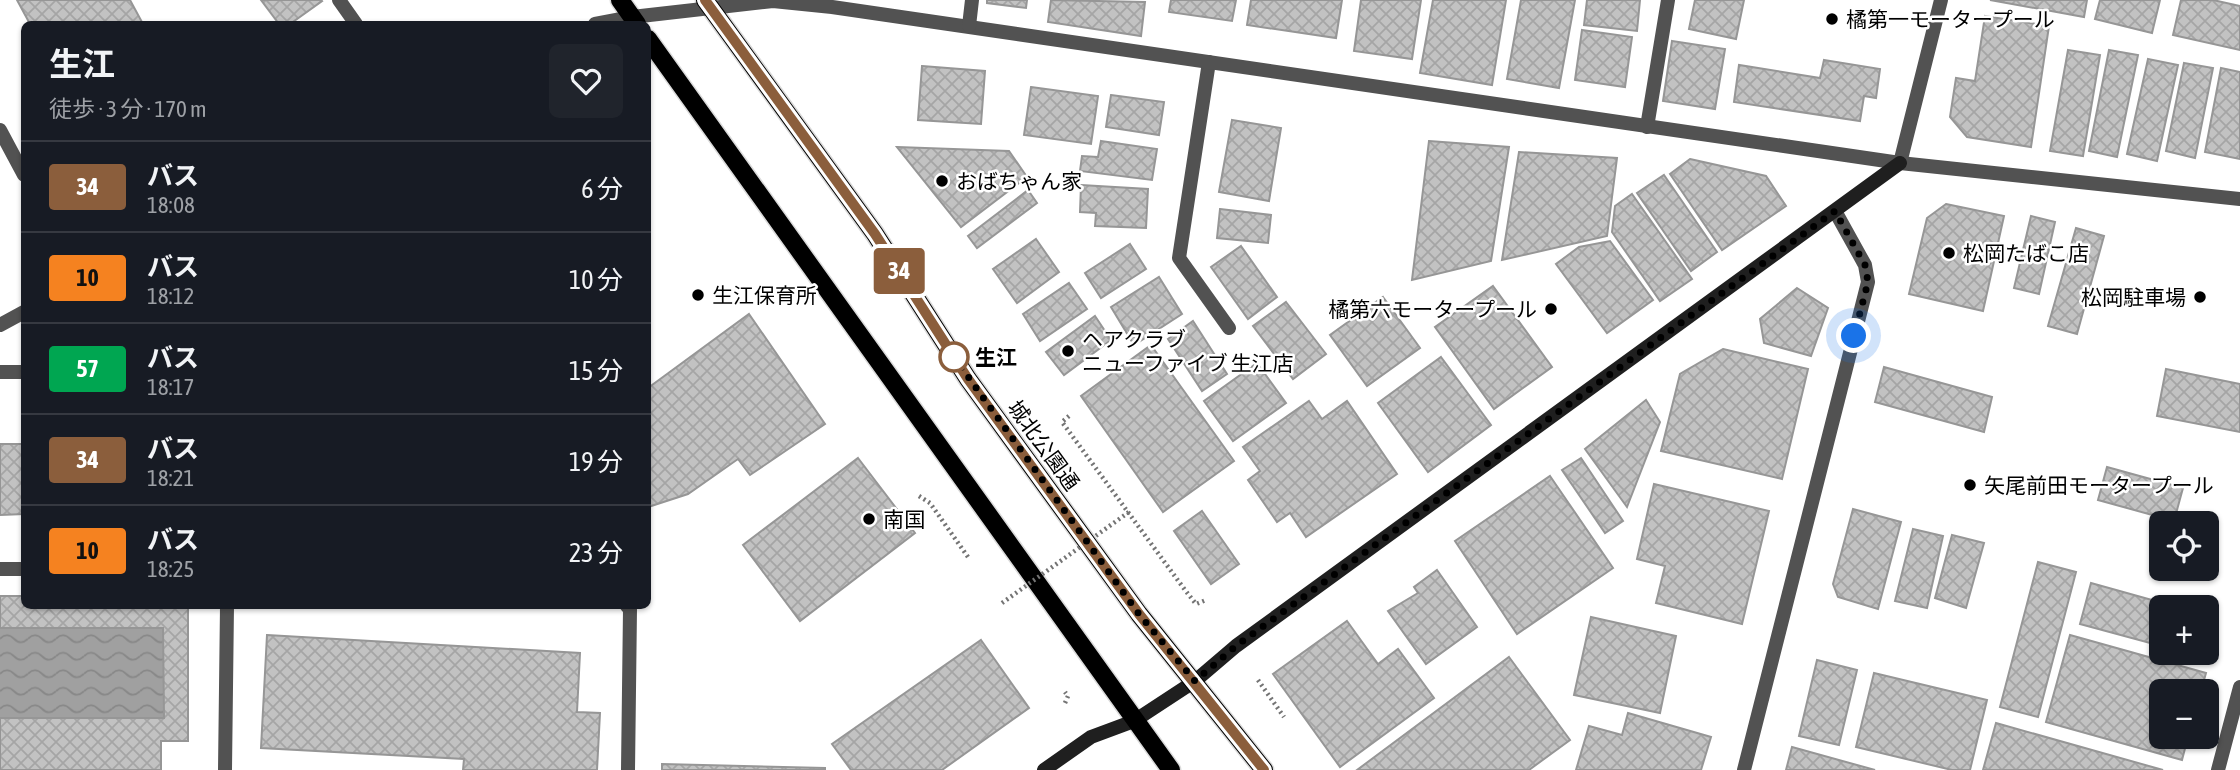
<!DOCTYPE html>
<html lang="ja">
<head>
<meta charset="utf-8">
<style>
  :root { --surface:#171b24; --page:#20242c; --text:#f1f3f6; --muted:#9ea1a6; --line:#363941 }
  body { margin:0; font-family:"Asap Condensed","Noto Sans JP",sans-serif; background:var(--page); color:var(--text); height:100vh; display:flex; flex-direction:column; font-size:26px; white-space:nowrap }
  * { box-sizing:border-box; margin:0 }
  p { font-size:23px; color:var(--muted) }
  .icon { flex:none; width:38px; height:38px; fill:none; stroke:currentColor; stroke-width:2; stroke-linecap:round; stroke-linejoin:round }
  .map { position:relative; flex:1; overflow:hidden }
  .drawer { position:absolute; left:21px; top:21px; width:630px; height:588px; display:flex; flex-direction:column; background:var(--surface); border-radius:10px; box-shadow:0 2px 5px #0004 }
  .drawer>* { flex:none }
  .badge { padding:0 14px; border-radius:5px; font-size:24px; line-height:46px }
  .fabs { position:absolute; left:2149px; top:511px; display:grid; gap:14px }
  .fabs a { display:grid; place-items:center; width:70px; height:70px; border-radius:10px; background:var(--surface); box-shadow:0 2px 5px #0004; font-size:35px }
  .you { position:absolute; width:35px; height:35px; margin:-18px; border:5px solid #fff; border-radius:50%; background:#1a73e8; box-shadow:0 0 0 10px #1a73e833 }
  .map>.badge { position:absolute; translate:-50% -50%; box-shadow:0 0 0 4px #fff }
  .round { display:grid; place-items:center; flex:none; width:74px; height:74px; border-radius:10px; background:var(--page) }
  .overview { display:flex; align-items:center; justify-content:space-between; height:119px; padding:0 28px }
  h1 { font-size:33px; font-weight:700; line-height:52px }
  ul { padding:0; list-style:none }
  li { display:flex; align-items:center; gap:21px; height:91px; padding:0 28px; border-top:2px solid var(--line) }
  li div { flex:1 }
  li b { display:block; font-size:26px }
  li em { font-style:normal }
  li .badge { min-width:77px; font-weight:700; text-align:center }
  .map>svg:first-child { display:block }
</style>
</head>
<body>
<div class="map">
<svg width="2240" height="770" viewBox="0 0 2240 770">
  <defs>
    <pattern id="water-waves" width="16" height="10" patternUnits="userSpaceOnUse" patternTransform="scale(1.75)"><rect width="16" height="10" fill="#a0a0a0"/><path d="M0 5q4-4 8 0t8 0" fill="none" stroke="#888"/></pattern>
    <pattern id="building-cross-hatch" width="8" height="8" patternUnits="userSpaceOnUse" patternTransform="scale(1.75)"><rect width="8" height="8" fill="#c2c2c2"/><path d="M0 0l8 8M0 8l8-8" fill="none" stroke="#a5a5a5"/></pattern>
  </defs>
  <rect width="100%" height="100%" fill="#fff"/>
  <path fill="url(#water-waves)" d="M0,628h163l1,90h-164z"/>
  <g fill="url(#building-cross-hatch)" stroke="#969696" stroke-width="2">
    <path d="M17,0h113l13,24h-113z"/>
    <path d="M261,0h60l1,1 -32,23h-11z"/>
    <path d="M987,0h40l-1,8 -39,-5z"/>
    <path d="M1051,0l94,2 -4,34 -93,-14z"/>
    <path d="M1171,0h65l-4,21 -63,-9z"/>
    <path d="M1251,0h91l-6,38 -89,-13z"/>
    <path d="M1361,0h60l-9,59 -58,-8z"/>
    <path d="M1433,0h73l-14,85 -72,-12z"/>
    <path d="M1521,0h54l-16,88 -52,-9z"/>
    <path d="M1587,0h53l-3,31 -53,-6z"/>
    <path d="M1695,0h49l-8,39 -47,-10z"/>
    <path d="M1990,0h97l-3,17z"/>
    <path d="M2100,0h60l-8,33 -57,-14z"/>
    <path d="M2181,0h32l27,6v44l-67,-15z"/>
    <path d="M1985,16l64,10 -18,121 -64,-10 -17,-20 6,-39 19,3z"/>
    <path d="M1582,30l50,7 -7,50 -50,-7z"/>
    <path d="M1672,41l53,8 -10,60 -52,-8z"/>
    <path d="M2068,50l32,5 -17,101 -33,-5z"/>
    <path d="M2109,50l29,5 -21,102 -28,-6z"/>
    <path d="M2148,59l30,6 -21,96 -30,-7z"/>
    <path d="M1824,60l56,9 -4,29 -12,-2 -4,25 -126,-19 5,-37 81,13z"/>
    <path d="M2184,63l29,5 -18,90 -29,-7z"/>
    <path d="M922,66l63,5 -4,53 -63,-4z"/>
    <path d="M2221,68l19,4v87l-35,-7z"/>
    <path d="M1031,87l67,9 -7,48 -67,-9z"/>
    <path d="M1111,95l53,7 -5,33 -53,-8z"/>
    <path d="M1232,120l49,8 -12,73 -50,-9z"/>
    <path d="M1101,141l56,8 -5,31 -72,-9 2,-15 16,1z"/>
    <path d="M1429,141l80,6 -18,114 -79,19z"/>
    <path d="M897,147l112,4 18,26 -66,50z"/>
    <path d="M1519,152l98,6 -10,78 -105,24z"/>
    <path d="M1690,159l76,17 20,30 -64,44 -52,-76z"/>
    <path d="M1664,175l53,77 -26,19 -54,-78z"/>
    <path d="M1081,185l67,4 -2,39 -51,-2 1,-13 -16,-1z"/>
    <path d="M1028,190l9,13 -60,45 -9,-12z"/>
    <path d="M1632,194l60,85 -32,22 -48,-69 3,-26z"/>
    <path d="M1946,204l58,12 -21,95 -74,-17 18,-76z"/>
    <path d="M1220,209l51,6 -3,28 -51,-5z"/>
    <path d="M2031,216l24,6 -16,72 -25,-6z"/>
    <path d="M2076,228l28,8 -27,98 -29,-8z"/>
    <path d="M1036,239l23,33 -42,31 -24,-34z"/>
    <path d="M1610,241l43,59 -46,33 -51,-69 23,-17z"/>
    <path d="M1130,244l16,25 -45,29 -16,-25z"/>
    <path d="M1241,246l36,51 -29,22 -37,-52z"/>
    <path d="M1159,277l23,37 -48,31 -23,-38z"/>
    <path d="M1069,283l18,26 -47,32 -17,-27z"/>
    <path d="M1493,286l59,81 -58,42 -59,-82z"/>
    <path d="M1797,288l31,20 -17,48 -47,-13 -4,-24z"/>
    <path d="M1383,297l37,51 -53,38 -37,-51z"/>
    <path d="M1286,302l40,52 -33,25 -40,-53z"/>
    <path d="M749,314l76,110 -75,51 -12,-16 -50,35 -40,13v-119z"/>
    <path d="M1095,316l16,24 -47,35 -18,-23z"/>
    <path d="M1193,321l34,53 -25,17 -34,-52z"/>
    <path d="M1151,345l83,116 -71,51 -82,-116z"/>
    <path d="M1723,349l85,20 -26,110 -121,-28 19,-77z"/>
    <path d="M1441,357l50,68 -63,47 -50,-69z"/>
    <path d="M1257,363l29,40 -53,38 -29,-40z"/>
    <path d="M1884,367l108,30 -8,35 -109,-30z"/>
    <path d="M2166,369l74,15v48l-83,-16z"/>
    <path d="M1646,400l14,22 -33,85 -42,-58z"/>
    <path d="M1309,401l13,18 25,-18 50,73 -91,63 -16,-24 -13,9 -29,-42 12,-9 -17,-24z"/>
    <path d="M0,444h24v70l-24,1z"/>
    <path d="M858,458l57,75 -115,88 -57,-76z"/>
    <path d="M1581,458l42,63 -18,12 -43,-63z"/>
    <path d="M2107,467l76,21 -9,33 -76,-21z"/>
    <path d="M1550,476l63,92 -96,66 -62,-93z"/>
    <path d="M1654,484l115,27 -27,113 -86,-21 9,-37 -28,-7z"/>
    <path d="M1853,509l48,13 -23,87 -40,-12 -5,-13z"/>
    <path d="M1202,511l37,53 -28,20 -37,-53z"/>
    <path d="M1913,529l30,7 -16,72 -32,-7z"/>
    <path d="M1952,535l32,8 -18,65 -31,-10z"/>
    <path d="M2038,562l38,10 -38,145 -38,-10z"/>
    <path d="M1437,570l40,57 -51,37 -38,-53 30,-18 -4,-6z"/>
    <path d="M2091,583l86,24h-16v39l-81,-22z"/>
    <path d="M0,596h24v10h164v135h-27v29h-161v-52h164l-1,-90h-163z"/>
    <path d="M2207,616l9,2 -9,34z"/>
    <path d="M1591,617l85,19 -16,77 -86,-18z"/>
    <path d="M1347,621l31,43 20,-15 36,49 -94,69 -67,-93z"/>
    <path d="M267,635l313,18 -3,59 23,1 -3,57h-134l1,-11 -203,-11z"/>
    <path d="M2070,635l136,38 -5,18h-40v46h27l-6,23 -136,-38z"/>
    <path d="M981,640l48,68 -87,62h-91l-19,-26z"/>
    <path d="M1509,657l61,83 -41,30h-172z"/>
    <path d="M1817,660l40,10 -18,75 -40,-9z"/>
    <path d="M1874,673l113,27 -17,70h-18l-96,-23z"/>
    <path d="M1628,713l83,24 -10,33h-125l13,-44 33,9z"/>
    <path d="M1996,723l167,47h-180z"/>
    <path d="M1792,747l83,23h-89z"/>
    <path d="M662,764l163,4v2h-163z"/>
  </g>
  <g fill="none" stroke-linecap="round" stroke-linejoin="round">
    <g stroke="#dbdbdb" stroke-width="21">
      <g id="primary">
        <path d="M620,0l17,24"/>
        <path d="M705,0l170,234 93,145 171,235 125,156"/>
        <path d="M648,39l523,731"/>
      </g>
    </g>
    <g stroke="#747474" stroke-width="4.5" stroke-dasharray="2 3.5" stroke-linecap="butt">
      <path d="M1069,416l-7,6 123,168 11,14 10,-4"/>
      <path d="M919,496l11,7 38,54"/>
      <path d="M1258,680l26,37"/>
      <path d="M1065,703l3,-7 -3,-4"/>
    </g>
    <g stroke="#525252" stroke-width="14">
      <path d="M339,0l17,24"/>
      <path d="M1209,62l-30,196 50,70"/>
      <path d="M1647,127l21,-127"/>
      <path d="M0,372h24"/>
      <path d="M0,569h24"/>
      <path d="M225,770l2,-164"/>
    </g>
    <g stroke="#525252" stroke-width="14">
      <path d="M595,24l37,-7 141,-16 59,6 1068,156 340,36"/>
      <path d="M969,26l3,-26"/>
      <path d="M0,130l24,45"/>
      <path d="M1900,163l41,-163"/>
      <path d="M0,325l24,-13"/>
      <path d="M627,606l3,3 -2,161"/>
      <path d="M1744,770l124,-488 -3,-17 -30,-54"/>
      <path d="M2218,770l22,-83"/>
    </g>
    <path stroke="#1f1f1f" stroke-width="14" d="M1044,770l47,-33 43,-16 61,-40 41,-35 664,-483"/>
    <use href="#primary" stroke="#000" stroke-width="18"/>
    <path stroke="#747474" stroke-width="4.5" stroke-dasharray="2 3.5" stroke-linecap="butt" d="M1002,603l127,-91"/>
  </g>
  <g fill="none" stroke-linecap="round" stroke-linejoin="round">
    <g stroke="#fff" stroke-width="16">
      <path id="line" d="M705,0l170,234 93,145 171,235 125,156"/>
    </g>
    <use href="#line" stroke="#8b5e3c" stroke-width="10"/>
    <path stroke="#000" stroke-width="7" stroke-dasharray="0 12.6" d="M954,357l185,257 56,67 41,-35 599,-435 30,54 3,17 -14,54"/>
  </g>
  <g fill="#000" stroke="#fff" stroke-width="2.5">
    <circle cx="1832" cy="19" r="7"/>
    <circle cx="942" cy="181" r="7"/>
    <circle cx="1949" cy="253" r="7"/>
    <circle cx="698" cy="295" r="7"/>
    <circle cx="2200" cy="297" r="7"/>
    <circle cx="1551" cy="309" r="7"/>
    <circle cx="1068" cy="351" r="7"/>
    <circle cx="1970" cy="485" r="7"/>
    <circle cx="869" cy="519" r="7"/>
  </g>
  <circle fill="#fff" stroke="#8b5e3c" stroke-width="3.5" cx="954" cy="357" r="14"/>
  <g text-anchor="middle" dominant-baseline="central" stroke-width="5" stroke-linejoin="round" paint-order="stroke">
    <g font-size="21" fill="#000" stroke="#fff" text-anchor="start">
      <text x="1846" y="19">橘第一モータープール</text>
      <text x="956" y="181">おばちゃん家</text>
      <text x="1963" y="253">松岡たばこ店</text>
      <text x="712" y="295">生江保育所</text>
      <text x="2186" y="297" text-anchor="end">松岡駐車場</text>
      <text x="1537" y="309" text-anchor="end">橘第六モータープール</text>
      <text x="1082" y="339">ヘアクラブ<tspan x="1082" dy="24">ニューファイブ 生江店</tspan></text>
      <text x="1984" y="485">矢尾前田モータープール</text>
      <text x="883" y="519">南国</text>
    </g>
    <g font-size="21" font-weight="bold" fill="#000" stroke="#fff" text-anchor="start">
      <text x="975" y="357">生江</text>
    </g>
    <g font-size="21" fill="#000" stroke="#fff">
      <text transform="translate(1044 445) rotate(54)">城北公園通</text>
    </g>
  </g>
</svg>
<div class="fabs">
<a><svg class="icon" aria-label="locate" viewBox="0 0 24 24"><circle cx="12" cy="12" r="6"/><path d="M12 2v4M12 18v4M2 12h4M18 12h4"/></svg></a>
<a>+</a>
<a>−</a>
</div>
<div class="you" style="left:1854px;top:336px"></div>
<b class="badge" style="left:899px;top:271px;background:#8b5e3c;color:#fff">34</b>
<section class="drawer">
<div class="overview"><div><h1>生江</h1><p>徒歩 · 3 分 · 170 m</p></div><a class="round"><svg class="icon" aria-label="heart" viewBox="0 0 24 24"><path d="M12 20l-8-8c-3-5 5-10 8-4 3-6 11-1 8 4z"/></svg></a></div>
<ul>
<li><span class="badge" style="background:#8b5e3c;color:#fff">34</span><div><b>バス</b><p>18:08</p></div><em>6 分</em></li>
<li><span class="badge" style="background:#f58220;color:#111">10</span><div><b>バス</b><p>18:12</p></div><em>10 分</em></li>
<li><span class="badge" style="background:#00a651;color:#fff">57</span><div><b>バス</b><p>18:17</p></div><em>15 分</em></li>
<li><span class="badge" style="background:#8b5e3c;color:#fff">34</span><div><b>バス</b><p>18:21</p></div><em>19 分</em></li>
<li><span class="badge" style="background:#f58220;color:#111">10</span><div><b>バス</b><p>18:25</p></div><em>23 分</em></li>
</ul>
</section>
</div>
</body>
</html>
